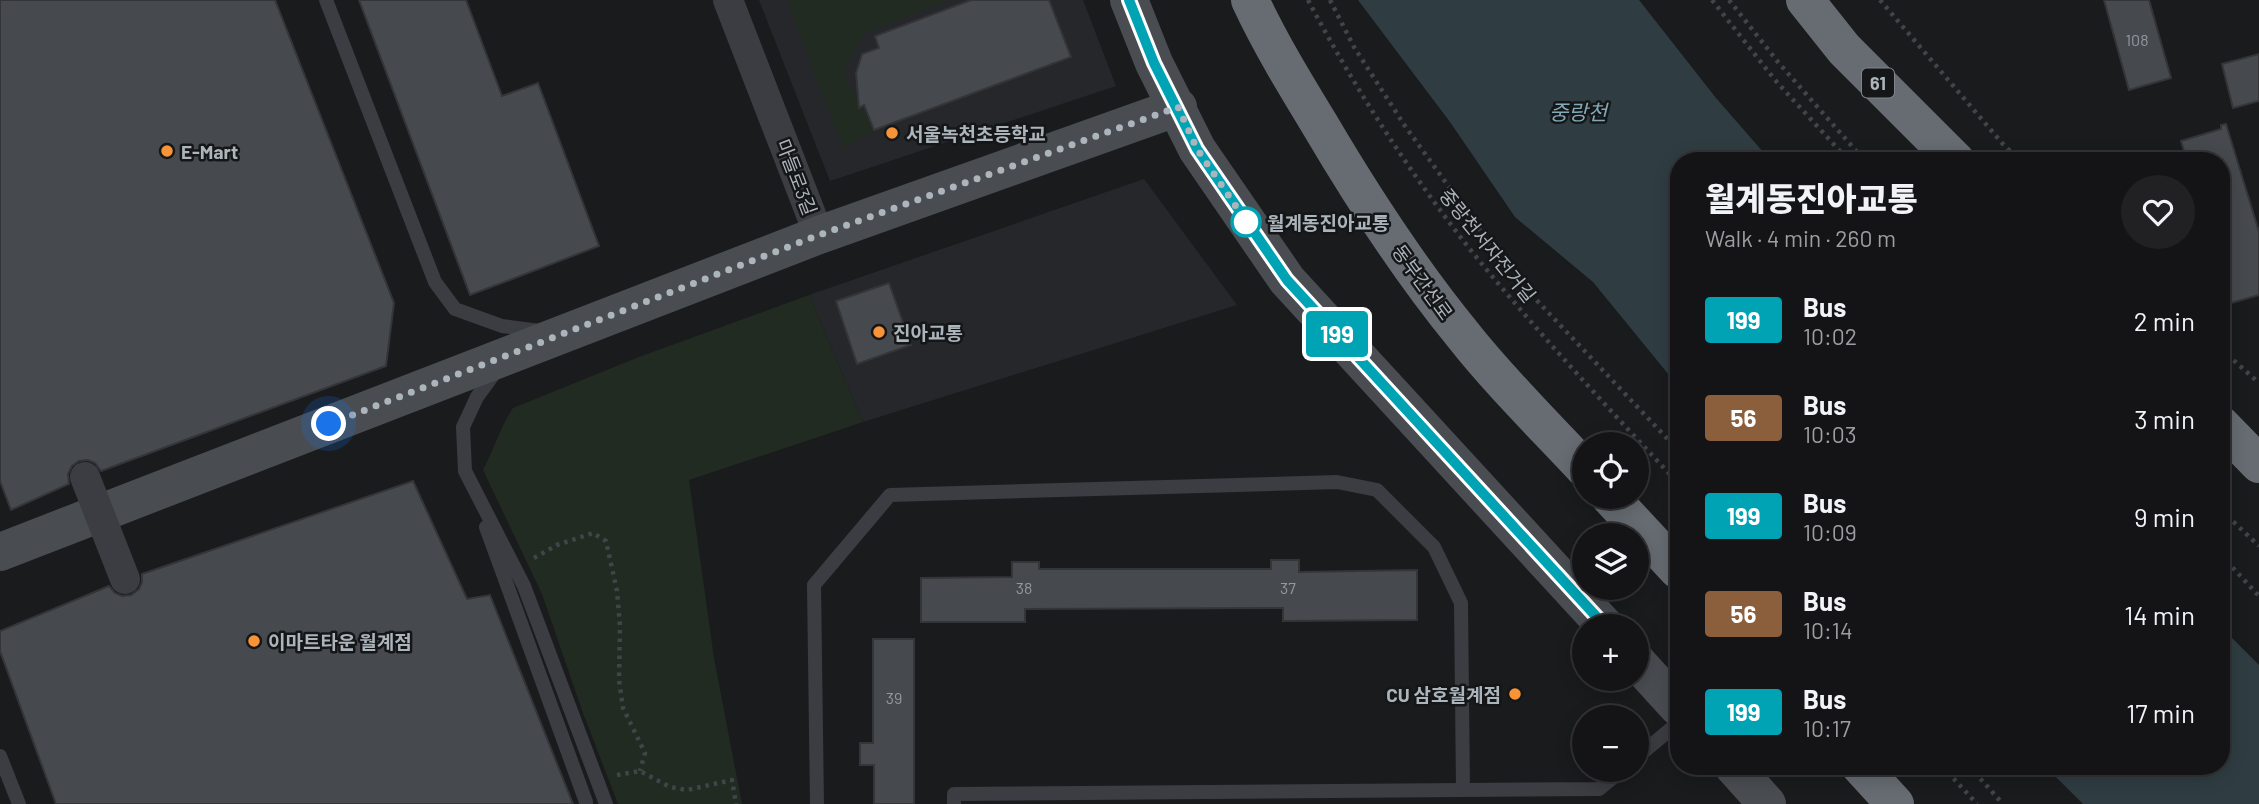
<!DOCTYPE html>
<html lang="en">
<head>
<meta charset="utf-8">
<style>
  :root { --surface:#141416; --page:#212123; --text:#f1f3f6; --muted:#9d9ea1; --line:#333335 }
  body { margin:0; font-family:Barlow,"Noto Sans KR",sans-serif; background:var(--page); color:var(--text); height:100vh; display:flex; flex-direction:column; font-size:26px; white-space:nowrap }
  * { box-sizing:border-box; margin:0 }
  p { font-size:23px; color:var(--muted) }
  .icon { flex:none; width:38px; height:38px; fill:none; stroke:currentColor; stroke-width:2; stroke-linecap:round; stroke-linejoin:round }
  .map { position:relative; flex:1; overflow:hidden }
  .panel { position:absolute; left:1670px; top:152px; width:560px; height:623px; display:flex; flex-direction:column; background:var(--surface); border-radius:28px; box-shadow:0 4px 18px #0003,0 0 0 2px var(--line) }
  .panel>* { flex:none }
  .badge { padding:0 14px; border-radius:5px; font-size:24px; line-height:46px }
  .controls { position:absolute; left:1572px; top:432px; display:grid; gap:14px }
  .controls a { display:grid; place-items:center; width:77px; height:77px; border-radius:50%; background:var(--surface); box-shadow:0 4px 18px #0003,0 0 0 2px var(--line); font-size:35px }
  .you { position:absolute; width:35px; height:35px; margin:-18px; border:5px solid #fff; border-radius:50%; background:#1a73e8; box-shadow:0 0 0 10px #1a73e833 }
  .map>.badge { position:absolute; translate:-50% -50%; box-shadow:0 0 0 4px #fff }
  .round { display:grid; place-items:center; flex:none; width:74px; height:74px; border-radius:37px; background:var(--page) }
  .summary { display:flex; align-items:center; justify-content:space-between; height:119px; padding:0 35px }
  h1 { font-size:33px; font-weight:800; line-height:52px }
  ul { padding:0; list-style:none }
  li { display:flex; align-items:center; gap:21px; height:98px; padding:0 35px }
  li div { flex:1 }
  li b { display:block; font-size:26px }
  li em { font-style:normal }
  li .badge { min-width:77px; font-weight:700; text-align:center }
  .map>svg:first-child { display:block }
</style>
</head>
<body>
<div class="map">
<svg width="2259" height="804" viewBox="0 0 2259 804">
  <rect width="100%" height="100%" fill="#1a1b1d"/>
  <g fill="#26272a">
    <path d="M759,0h324l33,86 -286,95z"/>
    <path d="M1144,179l93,126 -374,117 -54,-127z"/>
  </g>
  <g fill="#222b22">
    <path d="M787,0h163l-85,33 -22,40 31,57 -31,18z"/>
    <path d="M809,295l54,127 -174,58 25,178 28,146h-124l-35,-91 -41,-119 -59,-124c11,-21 17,-43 30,-62l126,-51z"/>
  </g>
  <g fill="#2f3d42">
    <path d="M1358,0h281l77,98 55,63h-93v225l-85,-104 -78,-65 -65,-95z"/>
    <path d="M2221,627l38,38v139h-176l-37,-37 175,-1z"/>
  </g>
  <g fill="#46494d" stroke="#343539" stroke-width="2">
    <path d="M0,0h275l119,303 -8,63 -285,105 -6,-8 -7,-3 -9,1 -7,5 -4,8 1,10 -58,26 -11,-29z"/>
    <path d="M359,0h107l36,96 36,-13 61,163 -129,49z"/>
    <path d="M971,0h78l22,57 -197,73 -10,-25 -5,3 -3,-35 6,-19 17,-6 -4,-12z"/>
    <path d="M2104,0h45l22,78 -42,12z"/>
    <path d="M2259,54v47l-26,7 -11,-44z"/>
    <path d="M2226,124l33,108v63l-28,8 -10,-32v-110h-34l-6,-20 40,-12v-4z"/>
    <path d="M889,283l22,62 -54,19 -21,-63z"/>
    <path d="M413,481l54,118 23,-4 83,209h-517l-56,-153v-20l109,-45 6,7 7,3 9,-1 8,-6 3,-7v-8z"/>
    <path d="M1271,560h28v12l118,-2v50l-134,1v-13l-258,1v13h-104v-44l91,-1v-15h27v7h232z"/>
    <path d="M873,639h41v165h-40v-39h-14v-22h13z"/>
  </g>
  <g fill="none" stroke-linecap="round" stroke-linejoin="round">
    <g stroke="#414549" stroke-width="4.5" stroke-dasharray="3.5 5" stroke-linecap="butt">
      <path d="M1308,0c47,89 103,175 165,253 65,80 135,155 205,230"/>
      <path d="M1330,0l24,47 51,79 96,133 27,32 150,159"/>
      <path d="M1712,0l63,80 74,81"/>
      <path d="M1729,0l49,62 87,99"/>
      <path d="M1880,0l122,143 18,18"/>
      <path d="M2221,349l38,34"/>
      <path d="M2221,510l38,36"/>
      <path d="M2221,555l38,41"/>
      <path d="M534,558l23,-13 36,-12 13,8 11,50 3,35 -1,54 4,28 22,45 -5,18"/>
      <path d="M1942,766l35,38"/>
      <path d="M1969,766l34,38"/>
      <path d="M617,775l23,-4 30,16 17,3 45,-10 4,24"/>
    </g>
    <g stroke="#3b3d42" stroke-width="14">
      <path d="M326,0l109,282 20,27 47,17 38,5"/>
      <path d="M496,371l-19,26 -14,30 2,44 59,115 82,218"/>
      <path d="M486,527l100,275"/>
      <path d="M0,756l19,48"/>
      <path d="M1636,758l42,-35"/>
      <path d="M817,804l-3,-219 76,-90 447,-13 40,8 57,57 27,56 2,187"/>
      <path d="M954,804v-10l645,-5 23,-19"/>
    </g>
    <path stroke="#3b3d42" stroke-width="30" d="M728,0l91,235"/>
    <g stroke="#494d52" stroke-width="38">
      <path d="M1129,0l25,63 43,86 90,131 318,346"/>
      <path d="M0,552l819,-317 359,-128"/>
      <path d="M1636,661l42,46"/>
      <path d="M1733,766l34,38"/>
    </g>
    <g stroke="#676c73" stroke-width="38">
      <path d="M1250,0c20,43 45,84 70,125 43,73 89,144 143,210 37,47 80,89 121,133"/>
      <path d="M1805,0l39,49 112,112"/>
      <path d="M2221,425l38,39"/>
      <path d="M1610,497l68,73"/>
      <path d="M1860,766l35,38"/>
    </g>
    <path stroke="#3b3d42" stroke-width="30" d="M85,477l40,102"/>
  </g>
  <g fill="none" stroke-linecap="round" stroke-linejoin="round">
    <g stroke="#fff" stroke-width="16">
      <path id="line" d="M1129,0l25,63 43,86 90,131 318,346"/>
    </g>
    <use href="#line" stroke="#00a3b4" stroke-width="10"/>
    <path stroke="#acb4bc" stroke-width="7" stroke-dasharray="0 12.6" d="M329,424l490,-189 359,-128 19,42 51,75 -2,-2"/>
  </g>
  <g fill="#f89437" stroke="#151618" stroke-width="2.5">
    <circle cx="892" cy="133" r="7"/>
    <circle cx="167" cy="151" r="7"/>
    <circle cx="879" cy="332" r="7"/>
    <circle cx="254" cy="641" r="7"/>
    <circle cx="1515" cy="694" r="7"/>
  </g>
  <circle fill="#fff" stroke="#00a3b4" stroke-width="3.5" cx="1246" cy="222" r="14"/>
  <g text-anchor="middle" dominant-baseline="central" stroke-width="5" stroke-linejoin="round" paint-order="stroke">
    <g font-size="16" fill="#9299a0">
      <text x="2137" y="39">108</text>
      <text x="1024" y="587">38</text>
      <text x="1288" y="587">37</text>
      <text x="894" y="697">39</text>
    </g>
    <rect fill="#151618" stroke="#7f858b" stroke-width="2" x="1862" y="68.5" width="32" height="29" rx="5"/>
    <g font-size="18" font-weight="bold" fill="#acb4bc">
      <text x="1878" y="83">61</text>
    </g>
    <g font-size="19" font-weight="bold" fill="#acb4bc" stroke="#151618" text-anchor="start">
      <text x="906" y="133">서울녹천초등학교</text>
      <text x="181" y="151">E-Mart</text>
      <text x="893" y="332">진아교통</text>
      <text x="268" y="641">이마트타운 월계점</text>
      <text x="1501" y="694" text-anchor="end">CU 삼호월계점</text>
    </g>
    <g font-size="19" fill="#acb4bc" stroke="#151618">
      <text transform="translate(797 177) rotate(69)">마들로3길</text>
      <text transform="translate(1488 245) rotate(51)">중랑천서자전거길</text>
      <text transform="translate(1423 282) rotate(54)">동부간선로</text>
    </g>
    <g font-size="19" font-weight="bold" fill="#acb4bc" stroke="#151618" text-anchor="start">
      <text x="1267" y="222">월계동진아교통</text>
    </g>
    <g font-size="21" font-style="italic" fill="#83a9b8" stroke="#151618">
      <text x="1578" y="111">중랑천</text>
    </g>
  </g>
</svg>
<div class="controls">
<a><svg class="icon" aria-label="locate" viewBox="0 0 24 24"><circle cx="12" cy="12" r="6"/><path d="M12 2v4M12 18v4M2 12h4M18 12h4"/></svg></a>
<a><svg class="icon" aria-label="layers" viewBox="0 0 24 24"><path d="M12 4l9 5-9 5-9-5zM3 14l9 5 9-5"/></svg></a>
<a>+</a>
<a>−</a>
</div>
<div class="you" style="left:329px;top:424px"></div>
<b class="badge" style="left:1337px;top:334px;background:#00a3b4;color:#fff">199</b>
<section class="panel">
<div class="summary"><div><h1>월계동진아교통</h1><p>Walk · 4 min · 260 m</p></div><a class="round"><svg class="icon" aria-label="heart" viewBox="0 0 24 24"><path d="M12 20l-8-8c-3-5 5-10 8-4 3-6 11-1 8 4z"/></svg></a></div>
<ul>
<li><span class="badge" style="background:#00a3b4;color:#fff">199</span><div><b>Bus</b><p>10:02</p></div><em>2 min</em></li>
<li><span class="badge" style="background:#8b5e3c;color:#fff">56</span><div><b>Bus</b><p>10:03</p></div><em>3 min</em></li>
<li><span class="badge" style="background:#00a3b4;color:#fff">199</span><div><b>Bus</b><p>10:09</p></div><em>9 min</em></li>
<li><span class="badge" style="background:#8b5e3c;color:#fff">56</span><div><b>Bus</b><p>10:14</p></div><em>14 min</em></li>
<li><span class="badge" style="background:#00a3b4;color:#fff">199</span><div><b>Bus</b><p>10:17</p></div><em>17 min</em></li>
</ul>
</section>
</div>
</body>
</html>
